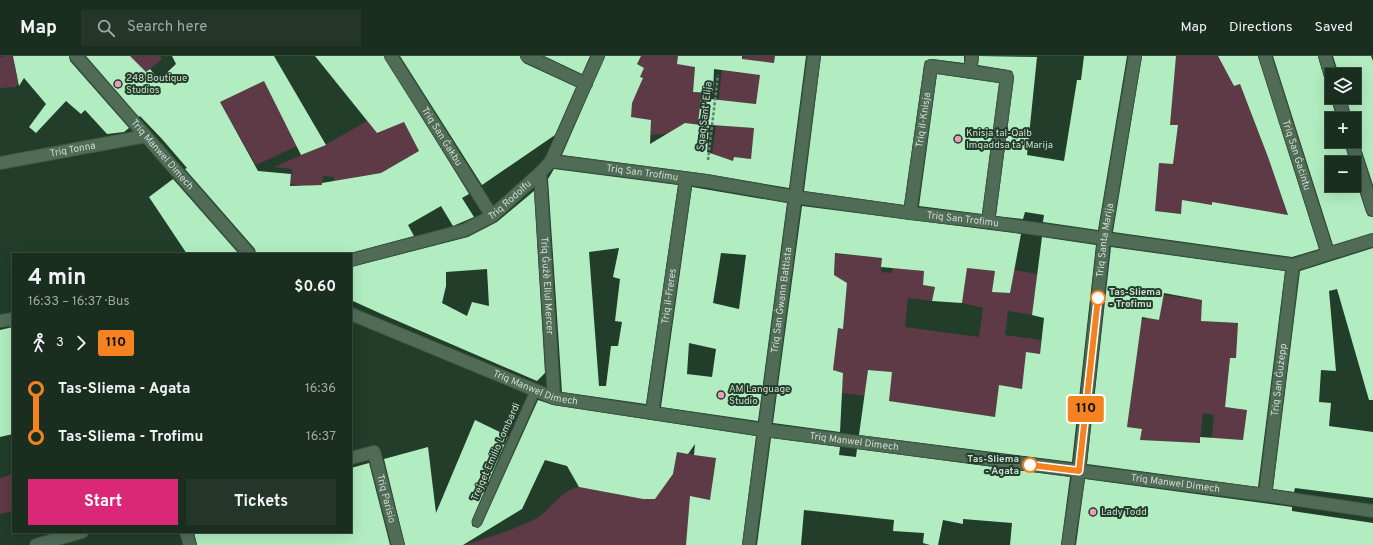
<!DOCTYPE html>
<html lang="en">
<head>
<meta charset="utf-8">
<style>
  :root { --surface:#1a2e20; --page:#233629; --text:#f1f3f6; --muted:#9fa8a5; --line:#384a3e; --accent:#db2777 }
  body { margin:0; font-family:Overpass,sans-serif; background:var(--page); color:var(--text); height:100vh; display:flex; flex-direction:column; font-size:15px; white-space:nowrap }
  * { box-sizing:border-box; margin:0 }
  p { font-size:13px; color:var(--muted) }
  .icon { flex:none; width:22px; height:22px; fill:none; stroke:currentColor; stroke-width:2; stroke-linecap:round; stroke-linejoin:round }
  .map { position:relative; flex:1; overflow:hidden }
  .side { position:absolute; left:12px; top:197px; width:340px; height:280px; display:flex; flex-direction:column; background:var(--surface); border-radius:0px; box-shadow:0 4px 16px #0002,0 0 0 1px var(--line) }
  .side>* { flex:none }
  .badge { padding:0 8px; border-radius:3px; font-size:14px; line-height:26px }
  .controls { position:absolute; left:1325px; top:12px; display:grid; gap:8px }
  .controls a { display:grid; place-items:center; width:36px; height:36px; border-radius:0px; background:var(--surface); box-shadow:0 4px 16px #0002,0 0 0 1px var(--line); font-size:20px }
  .map>.badge { position:absolute; translate:-50% -50%; box-shadow:0 0 0 2px #fff }
  .legs { display:flex; align-items:center; gap:6px; height:44px; padding:0 16px; font-size:13px }
  .legs p { margin-inline-start:auto }
  .summary { display:flex; align-items:center; justify-content:space-between; height:68px; padding:0 16px }
  h1 { font-size:22px; font-weight:700; line-height:30px }
  .button { display:flex; gap:8px; margin-top:auto; padding:8px 16px }
  .button a { flex:1; height:46px; border-radius:0px; background:var(--accent); color:#fff; font-size:16px; font-weight:700; line-height:46px; text-align:center }
  .button a+a { background:var(--page); color:var(--text) }
  ul { padding:0 16px; list-style:none }
  li { display:flex; align-items:center; gap:14px; height:48px; font-size:15px }
  li i { display:grid; place-items:center; width:6px; height:100%; margin:0 5px; background:currentColor }
  li i::after { content:''; width:10px; height:10px; margin:-5px; border:3px solid; border-radius:50%; background:var(--surface) }
  li p { margin-inline-start:auto }
  li:first-child i { background:linear-gradient(#0000 50%,currentColor 0) }
  li:last-child i { background:linear-gradient(currentColor 50%,#0000 0) }
  header { display:flex; align-items:center; gap:24px; box-sizing:border-box; height:56px; padding:0 20px; background:var(--surface); border-bottom:1px solid var(--line) }
  header strong { font-size:19px }
  nav { display:flex; gap:22px; margin-inline-start:auto; font-size:14px }
  .search { width:280px; height:36px; background:var(--page); display:flex; align-items:center; gap:10px; box-sizing:border-box; padding:0 14px; border-radius:0px; color:var(--muted); font-size:15px }
  .map>svg:first-child { display:block }
</style>
</head>
<body>
<header>
<strong>Map</strong>
<div class="search"><svg class="icon" aria-label="search" viewBox="0 0 24 24"><circle cx="10" cy="10" r="6"/><path d="M15 15l6 6"/></svg>Search here</div>
<nav><a>Map</a><a>Directions</a><a>Saved</a></nav>
</header>
<div class="map">
<svg width="1373" height="489" viewBox="0 0 1373 489">
  <rect width="100%" height="100%" fill="#223d2a"/>
  <g fill="#5e3a46">
    <path d="M0,0l2,2 2,-2h23l-13,8 3,14 5,3 -7,6 -15,1z"/>
    <path d="M121,0h39l2,3 -16,13z"/>
    <path d="M641,0h55l-3,36 9,1 -3,25 11,1 -1,7 -21,-2 -22,10 -15,1v-15l-29,-3 22,-49 -7,-4z"/>
    <path d="M743,0h32l-1,7 -8,-1 -6,42 -33,-3 -3,18 -8,1 6,-50 19,3z"/>
    <path d="M1176,0h42l16,30 6,-2 28,73 24,71 -80,-26 -2,15 -55,-6 4,-48 14,1 5,-38 -8,-1z"/>
    <path d="M264,25l33,65 -41,19 -36,-63z"/>
    <path d="M367,65l10,12 27,-11 15,29 -38,22 -26,4 6,18 -28,2 1,-20 -11,-1 -1,13h-4v-4h-7v16l-7,-15 -14,-2 2,-15 -18,-2 51,-22z"/>
    <path d="M716,69l38,3 -3,31 -17,-2 -1,7 -21,-10z"/>
    <path d="M825,197l57,5 -1,14 11,1 1,-10 21,3 -1,4 11,1 -1,14 12,2 -3,14 -24,-3 -3,29 74,10 4,-29 -21,-5 5,-35 28,3 -2,21 17,1 4,-23 23,4 -5,41 -24,-4 -3,24 36,5 -1,14 -14,-2 6,76 -20,-40 -13,-3 -4,32 -106,-16 3,-29 -24,-2 -3,26 -23,-3 1,-20 -10,-3 5,-42 5,1 4,-46 -13,-6 1,-11 -6,-3z"/>
    <path d="M1163,239l39,5v21l43,3 -8,13v10l13,12 -20,-1 -5,49 22,3 -4,30 -9,-1 -23,5 3,-29 -11,-2 -6,55 -57,-28 2,-11 -15,-2 14,-107 7,-2 11,2z"/>
    <path d="M718,388l-6,39 14,4 -2,14 -34,-4 -4,48h-222c24,-8 51,-15 73,-27 14,-9 24,-28 42,-31l64,12 12,-1 18,-24 4,-22 22,3z"/>
    <path d="M13,418v37l-13,3v-36z"/>
  </g>
  <g fill="#b1edc0" fill-rule="evenodd">
    <path d="M13,0h56l1,5 59,67 -5,4 -17,2 -22,-24 -4,4 -15,-13 -30,32 -7,-6 17,-23 -22,-26 -5,8z"/>
    <path d="M86,0h44l16,16 4,-3 9,11 17,-16 -4,-8h102l52,89 -25,10 -37,-74 -44,21 38,69 33,3 -1,12 32,-1v-2l59,-10 38,-22 -15,-29 -27,11 -62,-77h69l85,138 -7,4 12,19 -21,9 -12,-20 -33,19 6,11 -67,18h-91l-1,-5 -70,-80 2,-1 -25,-29 -22,-23 -1,1z"/>
    <path d="M400,0h120l4,7 52,24 -21,48 -73,50z"/>
    <path d="M544,0h46l-8,18z"/>
    <path d="M605,0h36l-4,8 7,4 -4,9 3,1 -11,25 -1,14 20,3 -1,24 35,-21 24,3 -2,26 26,9 1,-4 17,2 3,-31 -56,-4 3,-26 55,6 4,-29 -46,-6 -1,24 -20,-1 2,-25 -18,-3 1,-8h64v3l32,4 1,-7h31l-17,132 -82,-14 -145,-19z"/>
    <path d="M821,0h143v7l-32,-4 -7,2 -1,4 -20,140 -100,-14z"/>
    <path d="M979,0l58,1 -10,98 37,6 13,-81h4l3,-24h43l-29,174 -55,-8 1,-7 -19,-3 -2,7 -27,-3 18,-138 -2,-7 -4,-1 -30,-5z"/>
    <path d="M1142,0h34l-6,69h8l-5,39 -14,-1 -4,48 26,3 1,-14 30,5v-3l76,13 -20,-58 -28,-73 -6,2 -16,-30h40l61,193 -27,8 -179,-25z"/>
    <path d="M1273,0h45l7,25 2,4 5,1 -1,13 6,20h-5v22h12l6,22h-18v22h22v-10l12,37 2,4 5,1v16l-40,12z"/>
    <path d="M1333,0h38l2,5v124l-15,-46 -4,-5v-15h-2l-6,-22h8v-22h-15z"/>
    <path d="M937,18l62,9 -17,131 -63,-8z"/>
    <path d="M554,113l124,16 -32,219 -84,-12 -14,-213zM619,192l-6,29 7,2 -5,42 7,1 -4,24h-7l-5,40h-7l-10,-134z"/>
    <path d="M173,123l66,75h-52l-38,-57z"/>
    <path d="M692,131l95,16 -29,218 -97,-14zM721,197l25,2 -7,54 -26,-6zM689,287l27,6 -4,28 -25,-3z"/>
    <path d="M534,135l11,182 -8,8 -151,-65 -33,-15 -2,-4v-30l117,-30 29,-15zM487,213l2,37 -17,-4 -5,14 -25,-13 4,-17v-14z"/>
    <path d="M802,150l219,28 -11,59 -18,-1 3,-21 -28,-3 -5,35 -30,-2 3,-14 -12,-2 1,-14 -43,-4 1,-9 -47,-5 -1,22 13,8 -4,46 -5,-1 -5,42 10,3 -3,59 -67,-9z"/>
    <path d="M1042,181l54,8 -24,217 -213,-27 9,-65 24,2 -3,29 106,16 4,-32 23,4 4,-37 14,2 4,-36 -12,-3z"/>
    <path d="M1111,191l174,24 -27,216 -171,-23zM1164,237l38,7 -1,21 37,2 -2,35h-6l-5,49 22,3 -4,30 -43,-3v6l-60,-3 2,-11 -15,-2 15,-110 17,3z"/>
    <path d="M1373,192v152h-4l-32,-111 -8,2 7,80 -15,-1 -2,32 12,1 -2,23 44,6v66l-78,-10 -1,4 -21,-3 27,-218z"/>
    <path d="M13,271v107l-13,3v-107z"/>
    <path d="M538,344l15,5 203,31 -14,109h-56l4,-49 20,4 6,-42 -22,-3 1,-11 -7,10 -11,-2 -4,22 -18,25h-12l-64,-12 -12,-21 -22,-6 -23,49 -59,36h-58l-21,-86 44,-12 8,66 39,-93 33,16 -36,84v6l6,2 4,-4z"/>
    <path d="M771,382l69,9 -1,8 17,2 1,-8 213,28 -9,68h-51l2,-22 -49,-4v5l-20,-4 -5,25h-8l-7,-2 1,-10 -31,-2 1,-11 -90,-10 -3,35h-44z"/>
    <path d="M369,407l21,82h-193l-3,-13h157v-64z"/>
    <path d="M1085,423l207,28v4l81,12v22h-297z"/>
  </g>
  <g fill="none" stroke-linecap="round" stroke-linejoin="round">
    <g stroke="#405747" stroke-width="11">
      <path id="service" d="M477,466l58,-131"/>
    </g>
    <g stroke="#405747" stroke-width="14">
      <g id="minor">
        <path id="s1" d="M391,0l101,160"/>
        <path d="M527,0l59,28"/>
        <path id="s2" d="M1265,0l63,198"/>
        <path d="M1325,0l7,23"/>
        <path d="M970,16l2,-16"/>
        <path d="M1338,41l7,22"/>
        <path d="M1351,85l22,69"/>
        <path id="s3" d="M551,105l155,20 89,16 115,16 78,9 305,43 80,-25"/>
        <path id="s4" d="M0,107l146,-27"/>
        <path id="s5" d="M540,117l14,225"/>
        <path id="s6" d="M910,157l21,-147 76,11 -19,145"/>
        <path id="s7" d="M652,357l34,-234"/>
        <path id="s8" d="M351,402l23,-6 24,93"/>
        <path id="s9" d="M1265,439l28,-230"/>
        <path d="M186,476l4,13"/>
        <path d="M36,489l46,-13"/>
        <path id="s10" d="M749,489l65,-489"/>
        <path id="s11" d="M1068,489l11,-74 25,-232 31,-183"/>
      </g>
    </g>
    <g stroke="#405747" stroke-width="14">
      <g id="tertiary">
        <path id="s12" d="M76,0l173,198"/>
        <path id="s13" d="M351,204l114,-30 27,-14 48,-43 11,-12 47,-105"/>
        <path id="s14" d="M351,258l203,84 211,32 500,65 108,16"/>
        <path d="M0,265l13,-2"/>
      </g>
    </g>
    <path stroke="#667c6c" stroke-width="2.5" stroke-dasharray="3 2" stroke-linecap="butt" d="M708,104l10,-85"/>
    <use href="#service" stroke="#506c57" stroke-width="9"/>
    <use href="#minor" stroke="#506c57" stroke-width="12"/>
    <use href="#tertiary" stroke="#506c57" stroke-width="12"/>
  </g>
  <g fill="none" stroke-linecap="round" stroke-linejoin="round">
    <g stroke="#fff" stroke-width="9">
      <path id="line-1" d="M1030,409l49,6 19,-173"/>
    </g>
    <use href="#line-1" stroke="#f58220" stroke-width="6"/>
  </g>
  <g fill="#ef9ab8" stroke="#223d2a" stroke-width="1.5">
    <circle cx="118" cy="28" r="4"/>
    <circle cx="958" cy="83" r="4"/>
    <circle cx="721" cy="339" r="4"/>
    <circle cx="1093" cy="456" r="4"/>
  </g>
  <g fill="#fff" stroke="#f58220" stroke-width="2">
    <circle cx="1098" cy="242" r="7"/>
    <circle cx="1030" cy="409" r="7"/>
  </g>
  <g text-anchor="middle" dominant-baseline="central" stroke-width="4" stroke-linejoin="round" paint-order="stroke">
    <g font-size="10" fill="#cddcd0" stroke="#223d2a" text-anchor="start">
      <text x="126" y="22">248 Boutique<tspan x="126" dy="12">Studios</tspan></text>
      <text x="966" y="77">Knisja tal-Qalb<tspan x="966" dy="12">Imqaddsa ta' Marija</tspan></text>
      <text x="729" y="333">AM Language<tspan x="729" dy="12">Studio</tspan></text>
      <text x="1101" y="456">Lady Todd</text>
    </g>
    <g font-size="10" fill="#cddcd0" stroke="#223d2a">
      <text transform="translate(705 60) rotate(-83)">Sqaq Sant' Elija</text>
      <text stroke="none"><textPath href="#s6" startOffset="94">Triq il-Knisja</textPath></text>
      <text stroke="none"><textPath href="#s1" startOffset="95">Triq San Ġakbu</textPath></text>
      <text stroke="none"><textPath href="#s4" startOffset="74">Triq Tonna</textPath></text>
      <text stroke="none"><textPath href="#s12" startOffset="131">Triq Manwel Dimech</textPath></text>
      <text stroke="none"><textPath href="#s2" startOffset="104">Triq San Ġaċintu</textPath></text>
      <text stroke="none"><textPath href="#s3" startOffset="92">Triq San Trofimu</textPath></text>
      <text stroke="none"><textPath href="#s13" startOffset="172">Triq Rodolfu</textPath></text>
      <text stroke="none"><textPath href="#s3" startOffset="416">Triq San Trofimu</textPath></text>
      <text stroke="none"><textPath href="#s11" startOffset="307">Triq Santa Marija</textPath></text>
      <text stroke="none"><textPath href="#s5" startOffset="113">Triq Ġużè Ellul Mercer</textPath></text>
      <text stroke="none"><textPath href="#s7" startOffset="118">Triq il-Freres</textPath></text>
      <text stroke="none"><textPath href="#s10" startOffset="247">Triq San Ġwann Battista</textPath></text>
      <text stroke="none"><textPath href="#s9" startOffset="116">Triq San Ġużepp</textPath></text>
      <text stroke="none"><textPath href="#s14" startOffset="199">Triq Manwel Dimech</textPath></text>
      <text stroke="none"><textPath href="#s14" startOffset="523">Triq Manwel Dimech</textPath></text>
      <text transform="translate(496 396) rotate(-66)">Trejqet Emilio Lombardi</text>
      <text stroke="none"><textPath href="#s14" startOffset="847">Triq Manwel Dimech</textPath></text>
      <text stroke="none"><textPath href="#s8" startOffset="72">Triq Parisio</textPath></text>
    </g>
    <g font-size="10" font-weight="bold" fill="#cddcd0" stroke="#223d2a" text-anchor="start">
      <text x="1109" y="236">Tas-Sliema<tspan x="1109" dy="12">- Trofimu</tspan></text>
      <text x="1019" y="403" text-anchor="end">Tas-Sliema<tspan x="1019" dy="12">- Agata</tspan></text>
    </g>
  </g>
</svg>
<div class="controls">
<a><svg class="icon" aria-label="layers" viewBox="0 0 24 24"><path d="M12 4l9 5-9 5-9-5zM3 14l9 5 9-5"/></svg></a>
<a>+</a>
<a>−</a>
</div>
<b class="badge" style="left:1086px;top:353px;background:#f58220;color:#111">110</b>
<section class="side">
<div class="summary"><div><h1>4 min</h1><p>16:33 – 16:37 · Bus</p></div><b>$0.60</b></div>
<div class="legs"><svg class="icon" aria-label="walk" viewBox="0 0 24 24"><circle cx="13" cy="4" r="2"/><path d="M13 8l-2 6 4 7M11 14l-3 7M7 12l3-4h3l4 4"/></svg>3<svg class="icon" aria-label="forward" viewBox="0 0 24 24"><path d="M9 5l7 7-7 7"/></svg><b class="badge" style="background:#f58220;color:#111">110</b></div>
<ul>
<li><i style="color:#f58220"></i><b>Tas-Sliema - Agata</b><p>16:36</p></li>
<li><i style="color:#f58220"></i><b>Tas-Sliema - Trofimu</b><p>16:37</p></li>
</ul>
<div class="button"><a>Start</a><a>Tickets</a></div>
</section>
</div>
</body>
</html>
